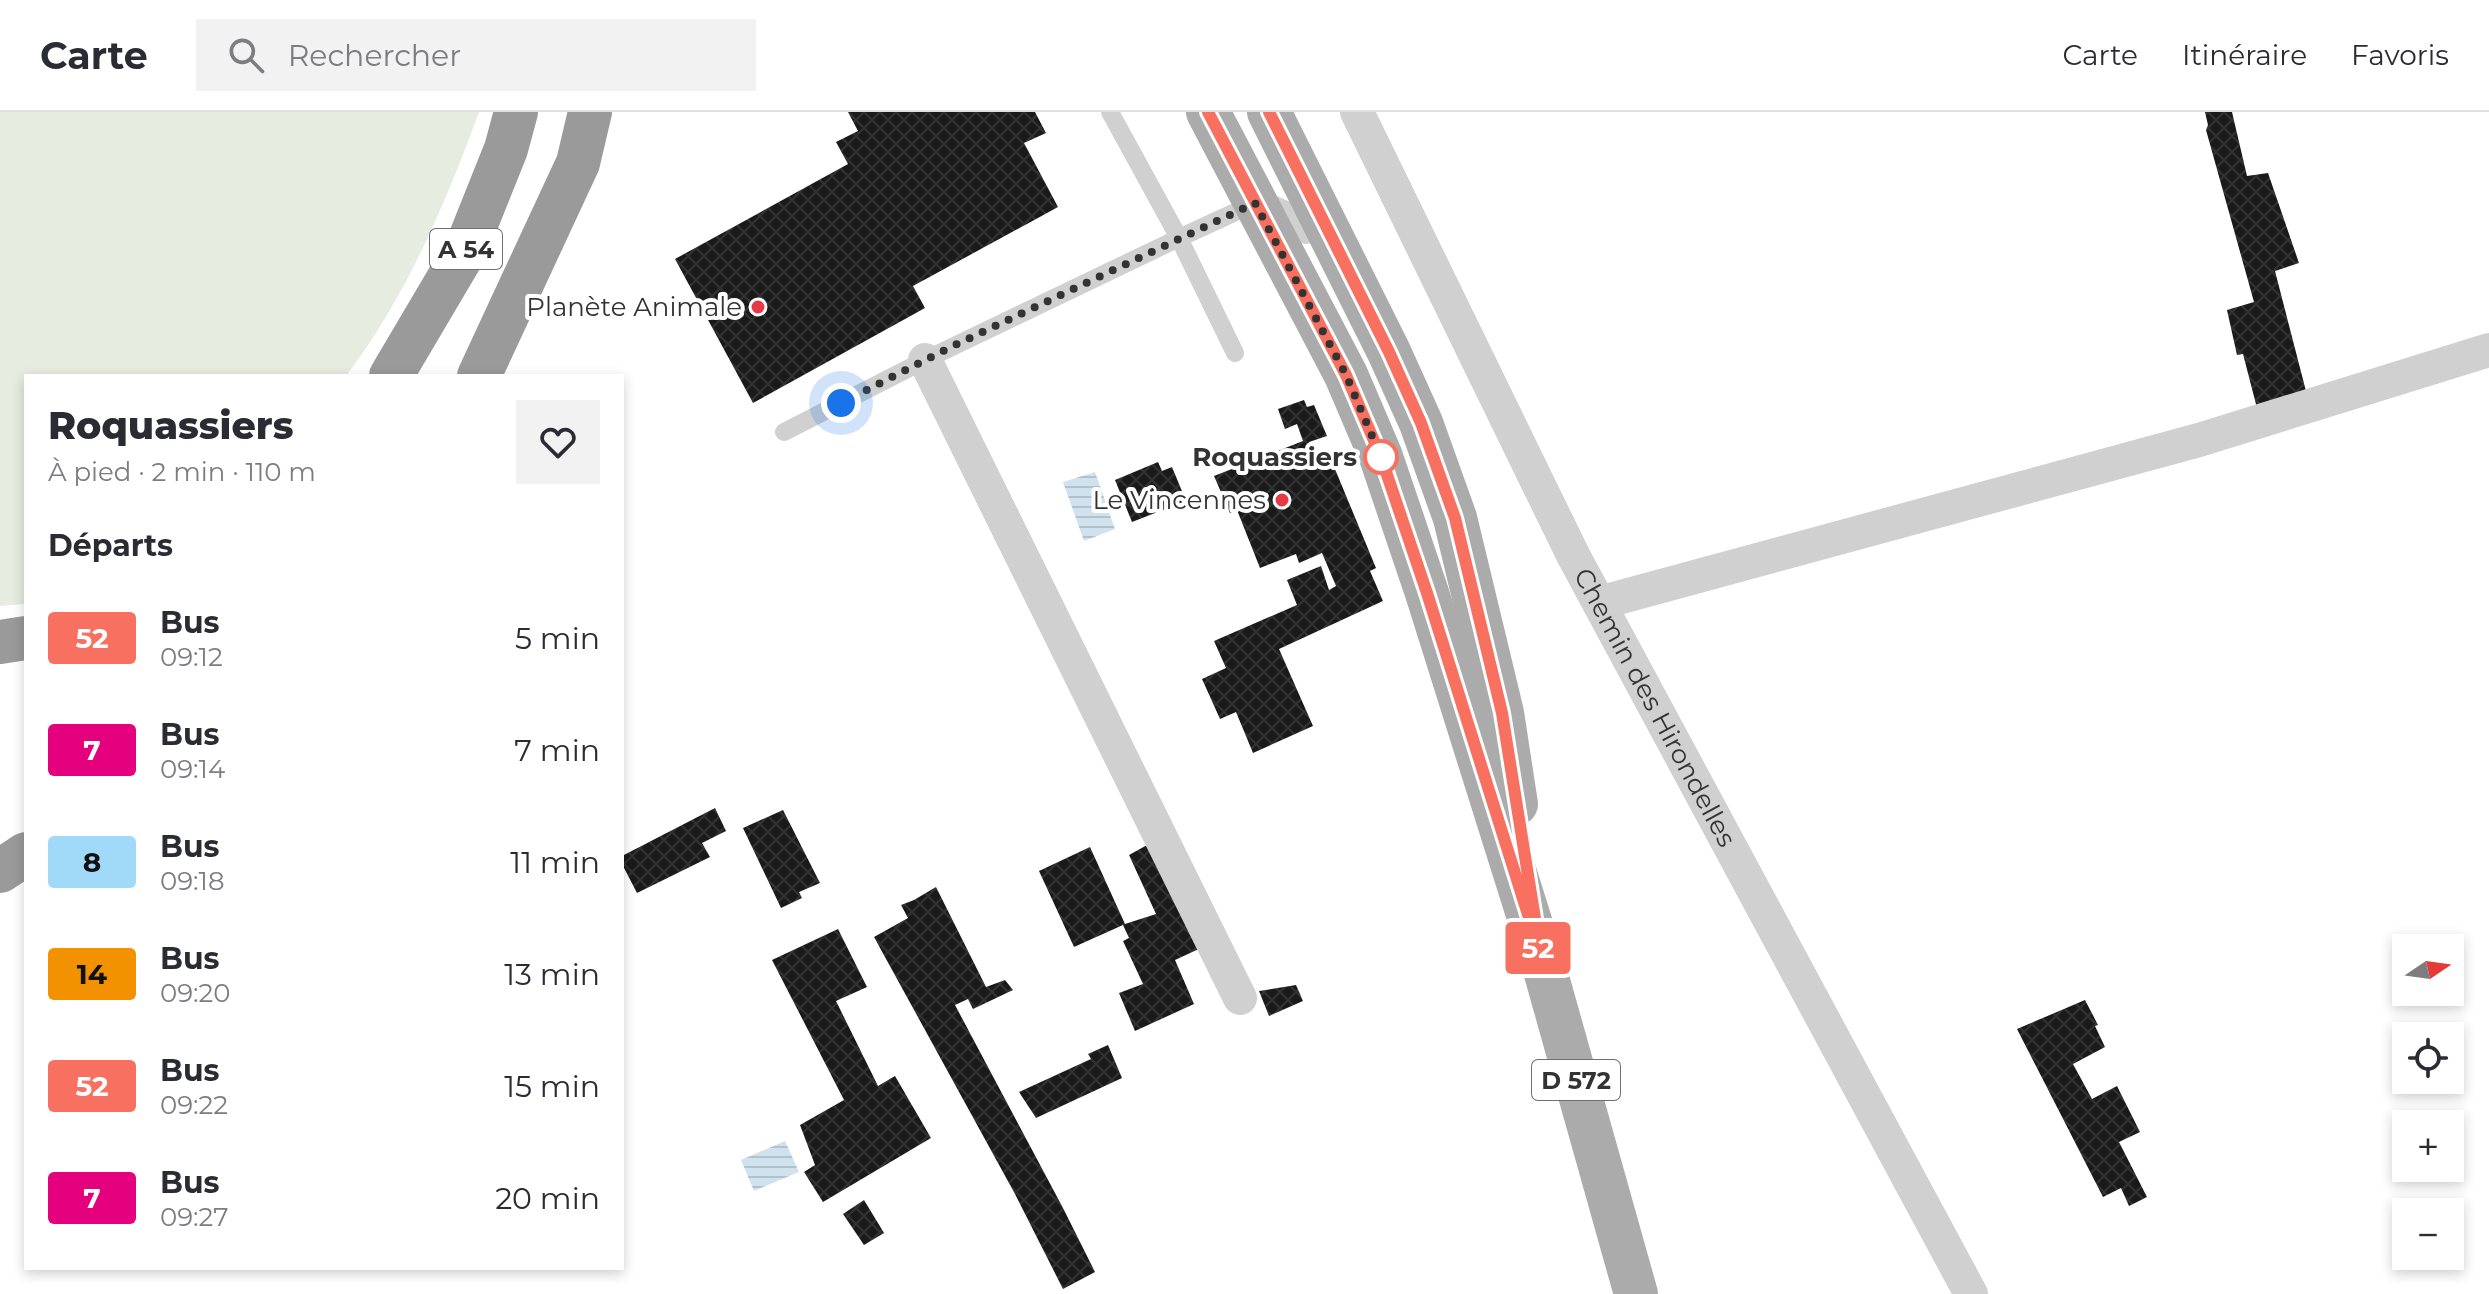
<!DOCTYPE html>
<html lang="fr">
<head>
<meta charset="utf-8">
<style>
  :root { --surface:#fff; --page:#f2f2f3; --text:#2b2b33; --muted:#7c7c81; --line:#e1e1e2 }
  body { margin:0; font-family:Montserrat,sans-serif; background:var(--page); color:var(--text); height:100vh; display:flex; flex-direction:column; font-size:30px; white-space:nowrap }
  * { box-sizing:border-box; margin:0 }
  p { font-size:26px; color:var(--muted) }
  .icon { flex:none; width:44px; height:44px; fill:none; stroke:currentColor; stroke-width:2; stroke-linecap:round; stroke-linejoin:round }
  .map { position:relative; flex:1; overflow:hidden }
  .panel { position:absolute; left:24px; top:262px; width:600px; height:896px; display:flex; flex-direction:column; background:var(--surface); border-radius:0px; box-shadow:0 4px 12px #0003 }
  .panel>* { flex:none }
  .badge { padding:0 16px; border-radius:6px; font-size:28px; line-height:52px }
  .needle { width:52px; rotate:77deg }
  .controls { position:absolute; left:2392px; top:822px; display:grid; gap:16px }
  .controls a { display:grid; place-items:center; width:72px; height:72px; border-radius:0px; background:var(--surface); box-shadow:0 4px 12px #0003; font-size:40px }
  .you { position:absolute; width:40px; height:40px; margin:-20px; border:6px solid #fff; border-radius:50%; background:#1a73e8; box-shadow:0 0 0 12px #1a73e833 }
  .map>.badge { position:absolute; translate:-50% -50%; box-shadow:0 0 0 4px #fff }
  h2 { padding:0 24px; font-size:30px; line-height:72px }
  .round { display:grid; place-items:center; flex:none; width:84px; height:84px; border-radius:0px; background:var(--page) }
  .overview { display:flex; align-items:center; justify-content:space-between; height:136px; padding:0 24px }
  h1 { font-size:38px; font-weight:800; line-height:60px }
  ul { padding:0; list-style:none }
  li { display:flex; align-items:center; gap:24px; height:112px; padding:0 24px }
  li div { flex:1 }
  li b { display:block; font-size:30px }
  li em { font-style:normal }
  li .badge { min-width:88px; font-weight:700; text-align:center }
  header { display:flex; align-items:center; gap:48px; box-sizing:border-box; height:112px; padding:0 40px; background:var(--surface); border-bottom:2px solid var(--line) }
  header strong { font-size:38px }
  nav { display:flex; gap:44px; margin-inline-start:auto; font-size:28px }
  .search { width:560px; height:72px; background:var(--page); display:flex; align-items:center; gap:20px; box-sizing:border-box; padding:0 28px; border-radius:0px; color:var(--muted); font-size:30px }
  .map>svg:first-child { display:block }
</style>
</head>
<body>
<header>
<strong>Carte</strong>
<div class="search"><svg class="icon" aria-label="search" viewBox="0 0 24 24"><circle cx="10" cy="10" r="6"/><path d="M15 15l6 6"/></svg>Rechercher</div>
<nav><a>Carte</a><a>Itinéraire</a><a>Favoris</a></nav>
</header>
<div class="map">
<svg width="2489" height="1182" viewBox="0 0 2489 1182">
  <defs>
    <pattern id="water-rules" width="6" height="5" patternUnits="userSpaceOnUse" patternTransform="scale(2)"><rect width="6" height="5" fill="#cfe2ee"/><path d="M0 2.5h6" fill="none" stroke="#b2c2cd"/></pattern>
    <pattern id="building-cross-hatch" width="8" height="8" patternUnits="userSpaceOnUse" patternTransform="scale(2)"><rect width="8" height="8" fill="#1a1a1a"/><path d="M0 0l8 8M0 8l8-8" fill="none" stroke="#333"/></pattern>
  </defs>
  <rect width="100%" height="100%" fill="#fff"/>
  <path fill="#e6ecdf" d="M0,0h479c-34,93 -73,185 -133,264h-320v228l-26,2z"/>
  <g fill="url(#water-rules)">
    <path d="M1095,360l20,57 -31,12 -21,-59z"/>
    <path d="M785,1029l14,31 -45,19 -13,-31z"/>
  </g>
  <g fill="url(#building-cross-hatch)">
    <path d="M848,0h187l11,21 -22,10 34,64 -145,79 12,22 -172,95 -78,-144 173,-95 -12,-22 22,-11z"/>
    <path d="M2205,0h27l15,64 21,-3 31,90 -24,8 32,124 -49,17 -15,-58 -6,1 -10,-45 27,-8 -48,-172 2,-5z"/>
    <path d="M1304,288l3,7 7,-2 13,31 -18,6 9,19 12,-4 46,111 -6,3 13,30 -104,48 34,77 -60,27 -17,-41 -16,7 -18,-40 24,-11 -12,-27 83,-36 -10,-25 34,-14 8,24 7,-4 -14,-33 -23,10 -3,-9 -36,14 -23,-58 -7,3 -16,-37 89,-35 -6,-17 -12,5 -7,-20z"/>
    <path d="M1158,350l4,9 10,-4 14,34 -54,21 -17,-42z"/>
    <path d="M715,696l11,23 -24,12 8,14 -73,36 -15,-29v-8z"/>
    <path d="M783,698l37,73 -21,9 3,6 -21,10 -38,-80z"/>
    <path d="M1158,727l43,109 -26,12 19,44 -59,27 -16,-38 24,-9 -20,-43 6,-3 -6,-13 -49,22 -35,-76 51,-24 35,77 31,-10 -27,-59z"/>
    <path d="M936,775l50,100 19,-7 8,10 -40,19 -5,-10 -13,6 108,203 32,64 -32,17 -48,-95 -141,-257 34,-19 -7,-13 13,-5z"/>
    <path d="M838,817l29,58 -31,14 42,85 17,-10 36,62 -108,64 -19,-30 11,-7 -15,-40 44,-25 -72,-140z"/>
    <path d="M1296,873l7,16 -34,15 -10,-25z"/>
    <path d="M2085,888l13,25 -3,1 10,21 -32,17 19,35 25,-13 23,46 -21,10 28,55 -18,9 -8,-18 -18,9 -86,-168z"/>
    <path d="M1108,933l14,33 -86,40 -17,-26 72,-33 -3,-5z"/>
    <path d="M864,1088l20,33 -20,12 -21,-31z"/>
  </g>
  <g fill="none" stroke-linecap="round" stroke-linejoin="round">
    <g stroke="#d0d0d0" stroke-width="18">
      <path d="M1110,0l69,126 76,-35 20,2 22,10 9,20"/>
      <path d="M784,320l141,-72 254,-122 56,115"/>
    </g>
    <g stroke="#d0d0d0" stroke-width="34">
      <path id="s1" d="M1357,0l216,443 398,739"/>
      <path d="M925,248l315,638"/>
      <path d="M1599,491l600,-163 290,-90"/>
    </g>
    <g stroke="#ababab" stroke-width="44">
      <path d="M1208,0l138,263 35,82 46,136 114,363 95,338"/>
      <path d="M1269,0l120,240 32,71 34,95 47,195 14,91"/>
    </g>
    <g stroke="#9a9a9a" stroke-width="44">
      <path d="M391,264l75,-127 40,-100 10,-37"/>
      <path d="M479,264l99,-213 12,-51"/>
      <path d="M0,530l26,-4"/>
      <path d="M0,759l26,-17"/>
    </g>
  </g>
  <g fill="none" stroke-linecap="round" stroke-linejoin="round">
    <g stroke="#fff" stroke-width="18">
      <path id="line" d="M1208,0l138,263 35,82 46,136 114,363 -39,-243 -47,-195 -34,-95 -32,-71 -120,-240"/>
    </g>
    <use href="#line" stroke="#f77060" stroke-width="12"/>
    <path stroke="#333" stroke-width="8" stroke-dasharray="0 14.4" d="M841,291l112,-57 302,-143 91,172 35,82"/>
  </g>
  <g fill="#e63946" stroke="#fff" stroke-width="3">
    <circle cx="758" cy="195" r="8"/>
    <circle cx="1282" cy="388" r="8"/>
  </g>
  <circle fill="#fff" stroke="#f77060" stroke-width="4" cx="1381" cy="345" r="16"/>
  <g text-anchor="middle" dominant-baseline="central" stroke-width="8" stroke-linejoin="round" paint-order="stroke">
    <g fill="#fff" stroke="#707070" stroke-width="2">
      <rect x="430" y="117" width="72" height="40" rx="6"/>
      <rect x="1532" y="948" width="88" height="40" rx="6"/>
    </g>
    <g font-size="24" font-weight="bold" fill="#333">
      <text x="466" y="137">A 54</text>
      <text x="1576" y="968">D 572</text>
    </g>
    <g font-size="26" fill="#333" stroke="#fff" text-anchor="end">
      <text x="742" y="195">Planète Animale</text>
      <text x="1266" y="388">Le Vincennes</text>
    </g>
    <g font-size="26" font-weight="bold" fill="#333" stroke="#fff" text-anchor="end">
      <text x="1357" y="345">Roquassiers</text>
    </g>
    <g font-size="26" fill="#333" stroke="#fff">
      <text stroke="none"><textPath href="#s1" startOffset="666">Chemin des Hirondelles</textPath></text>
    </g>
  </g>
</svg>
<div class="controls">
<a><svg class="needle" viewBox="-14 -14 28 28"><path d="M0-13l5 13h-10z" fill="#e53935"/><path d="M0 13l5-13h-10z" fill="#7c7c81"/></svg></a>
<a><svg class="icon" aria-label="locate" viewBox="0 0 24 24"><circle cx="12" cy="12" r="6"/><path d="M12 2v4M12 18v4M2 12h4M18 12h4"/></svg></a>
<a>+</a>
<a>−</a>
</div>
<div class="you" style="left:841px;top:291px"></div>
<b class="badge" style="left:1538px;top:836px;background:#f77060;color:#fff">52</b>
<section class="panel">
<div class="overview"><div><h1>Roquassiers</h1><p>À pied · 2 min · 110 m</p></div><a class="round"><svg class="icon" aria-label="heart" viewBox="0 0 24 24"><path d="M12 20l-8-8c-3-5 5-10 8-4 3-6 11-1 8 4z"/></svg></a></div>
<h2>Départs</h2>
<ul>
<li><span class="badge" style="background:#f77060;color:#fff">52</span><div><b>Bus</b><p>09:12</p></div><em>5 min</em></li>
<li><span class="badge" style="background:#e5007d;color:#fff">7</span><div><b>Bus</b><p>09:14</p></div><em>7 min</em></li>
<li><span class="badge" style="background:#a1daf8;color:#111">8</span><div><b>Bus</b><p>09:18</p></div><em>11 min</em></li>
<li><span class="badge" style="background:#f39200;color:#111">14</span><div><b>Bus</b><p>09:20</p></div><em>13 min</em></li>
<li><span class="badge" style="background:#f77060;color:#fff">52</span><div><b>Bus</b><p>09:22</p></div><em>15 min</em></li>
<li><span class="badge" style="background:#e5007d;color:#fff">7</span><div><b>Bus</b><p>09:27</p></div><em>20 min</em></li>
</ul>
</section>
</div>
</body>
</html>
